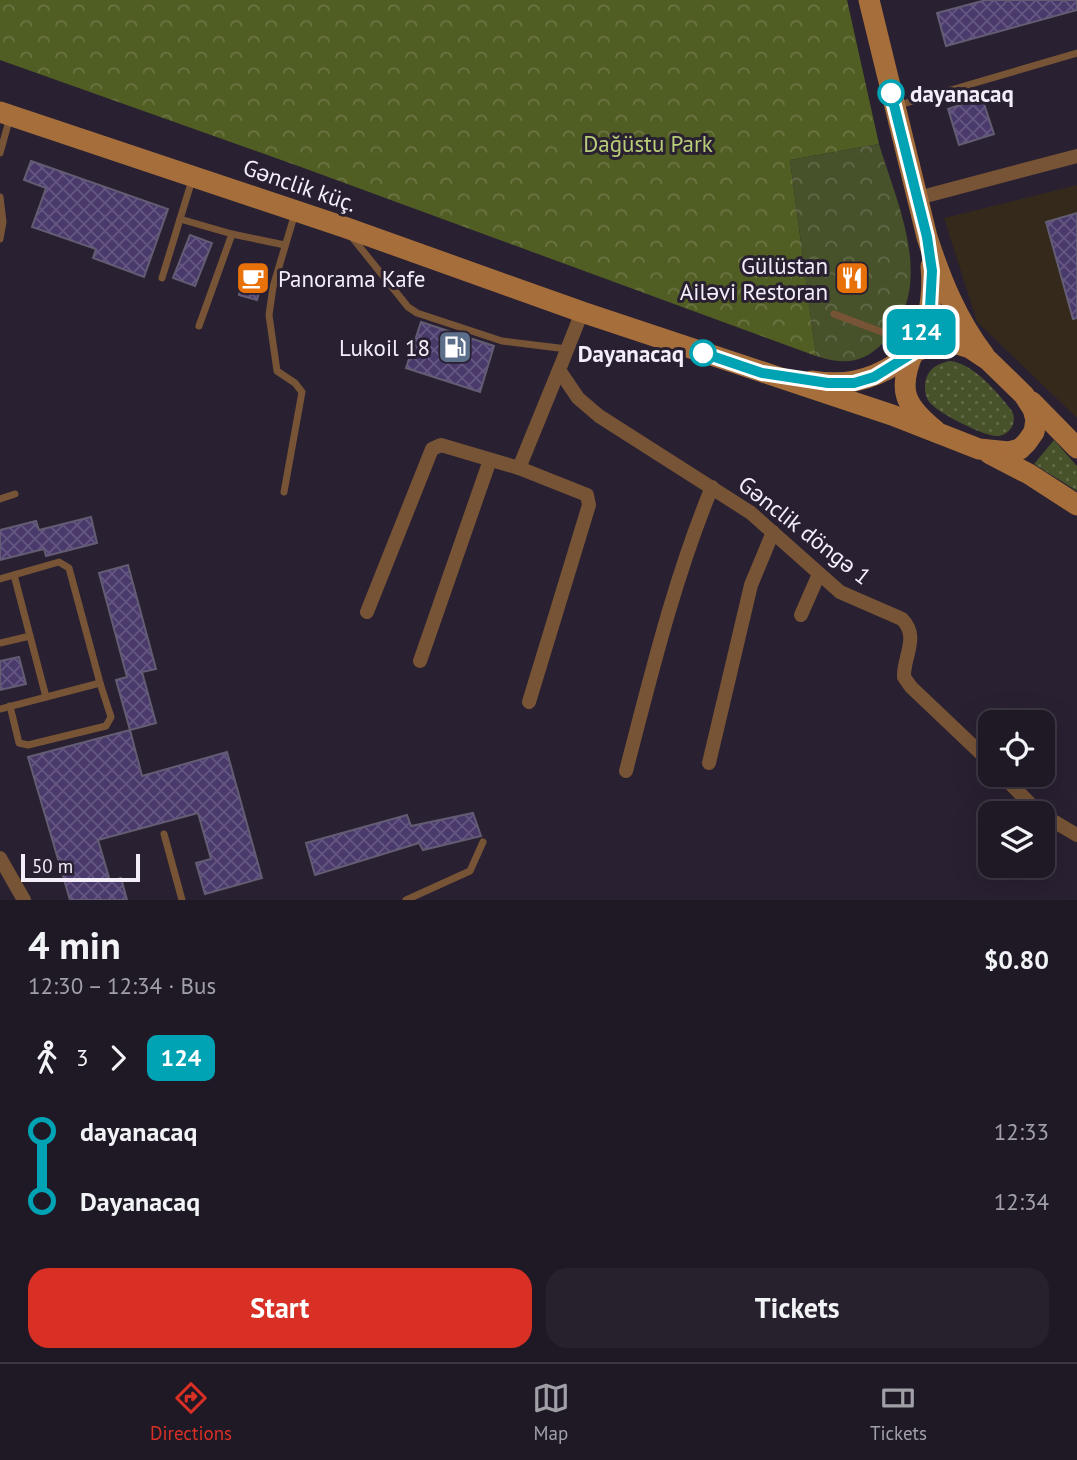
<!DOCTYPE html>
<html lang="en">
<head>
<meta charset="utf-8">
<style>
  :root { --surface:#1f1825; --page:#27212d; --text:#f1f3f6; --muted:#a1a0a7; --line:#3c3742; --accent:#d93025 }
  body { margin:0; font-family:"PT Sans",sans-serif; background:var(--page); color:var(--text); height:100vh; display:flex; flex-direction:column; font-size:26px; white-space:nowrap }
  * { box-sizing:border-box; margin:0 }
  p { font-size:23px; color:var(--muted) }
  .icon { flex:none; width:38px; height:38px; fill:none; stroke:currentColor; stroke-width:2; stroke-linecap:round; stroke-linejoin:round }
  .map { position:relative; height:900px; overflow:hidden }
  .drawer { display:flex; flex-direction:column; background:var(--surface); flex:1 }
  .drawer>* { flex:none }
  .badge { padding:0 14px; border-radius:10px; font-size:24px; line-height:46px }
  .controls { position:absolute; left:978px; top:710px; display:grid; gap:14px }
  .controls a { display:grid; place-items:center; width:77px; height:77px; border-radius:14px; background:var(--surface); box-shadow:0 7px 28px #0002,0 0 0 2px var(--line); font-size:35px }
  .scale { position:absolute; left:21px; bottom:18px; width:119px; box-sizing:border-box; padding-left:7px; border:4px solid #f4edfa; border-top:0; font-size:19px; line-height:24px; white-space:nowrap; color:#f4edfa; -webkit-text-stroke:5px #292031; paint-order:stroke }
  .map>.badge { position:absolute; translate:-50% -50%; box-shadow:0 0 0 4px #fff }
  .legs { display:flex; align-items:center; gap:10px; height:77px; padding:0 28px; font-size:23px }
  .legs p { margin-inline-start:auto }
  .summary { display:flex; align-items:center; justify-content:space-between; height:119px; padding:0 28px }
  h1 { font-size:38px; font-weight:700; line-height:52px }
  .button { display:flex; gap:14px; margin-top:auto; padding:14px 28px }
  .button a { flex:1; height:80px; border-radius:21px; background:var(--accent); color:#fff; font-size:28px; font-weight:700; line-height:80px; text-align:center }
  .button a+a { background:var(--page); color:var(--text) }
  ul { padding:0 28px; list-style:none }
  li { display:flex; align-items:center; gap:24px; height:70px; font-size:26px }
  li i { display:grid; place-items:center; width:10px; height:100%; margin:0 9px; background:currentColor }
  li i::after { content:''; width:18px; height:18px; margin:-9px; border:5px solid; border-radius:50%; background:var(--surface) }
  li p { margin-inline-start:auto }
  li:first-child i { background:linear-gradient(#0000 50%,currentColor 0) }
  li:last-child i { background:linear-gradient(currentColor 50%,#0000 0) }
  .dock { display:flex; justify-content:space-around; align-items:center; height:98px; border-top:2px solid var(--line); background:var(--surface); font-size:19px; color:var(--muted) }
  .dock a { display:grid; justify-items:center; gap:4px }
  .dock .selected { color:var(--accent) }
  .map>svg:first-child { display:block }
</style>
</head>
<body>
<div class="map">
<svg width="1077" height="900" viewBox="0 0 1077 900">
  <defs>
    <pattern id="grass-dots" width="8" height="8" patternUnits="userSpaceOnUse" patternTransform="scale(1.75)"><rect width="8" height="8" fill="#47512a"/><path d="M2 2h.1M6 6h.1" fill="none" stroke="#626a4a" stroke-width="1.8" stroke-linecap="round"/></pattern>
    <pattern id="forest-crowns" width="20" height="18" patternUnits="userSpaceOnUse" patternTransform="scale(1.75)"><rect width="20" height="18" fill="#515e23"/><path d="M2 6a3 3 0 1 1 6 0M12 15a3 3 0 1 1 6 0" fill="none" stroke="#6b7544"/></pattern>
    <pattern id="park-crowns" width="20" height="18" patternUnits="userSpaceOnUse" patternTransform="scale(1.75)"><rect width="20" height="18" fill="#47512a"/><path d="M2 6a3 3 0 1 1 6 0M12 15a3 3 0 1 1 6 0" fill="none" stroke="#626a4a"/></pattern>
    <pattern id="building-cross-hatch" width="8" height="8" patternUnits="userSpaceOnUse" patternTransform="scale(1.75)"><rect width="8" height="8" fill="#4a3a6c"/><path d="M0 0l8 8M0 8l8-8" fill="none" stroke="#655782"/></pattern>
  </defs>
  <rect width="100%" height="100%" fill="#292031"/>
  <path fill="#35291b" d="M1077,185v233l-100,-96 -33,-104z"/>
  <g fill="url(#grass-dots)">
    <path d="M951,361c24,4 46,31 61,50 6,12 -3,26 -17,25 -13,-1 -62,-25 -67,-36 -3,-5 -4,-15 -2,-21 4,-12 13,-16 25,-18z"/>
    <path d="M1054,440l23,26v25l-43,-27z"/>
  </g>
  <path fill="url(#forest-crowns)" d="M0,0h847l32,144 -89,16 26,196 -515,-189 -301,-107z"/>
  <path fill="url(#park-crowns)" d="M879,144c19,63 58,141 5,198 -21,22 -40,23 -68,14l-26,-196z"/>
  <g fill="url(#building-cross-hatch)" stroke="#635d73" stroke-width="2">
    <path d="M986,0h91v10l-131,36 -9,-33z"/>
    <path d="M982,98l12,36 -35,11 -11,-36z"/>
    <path d="M31,161l137,48 -24,68 -51,-19 3,-9 -64,-22 14,-39 -22,-8z"/>
    <path d="M1077,213v105l-4,1 -27,-97z"/>
    <path d="M190,235l22,8 -17,43 -22,-8z"/>
    <path d="M246,265l19,5 -8,30 -18,-5z"/>
    <path d="M421,322l73,24 -14,46 -74,-24z"/>
    <path d="M91,517l6,26 -51,13 -2,-7 -44,11v-30l36,-9 3,9z"/>
    <path d="M128,565l28,104 -14,3 14,51 -26,7 -14,-50 11,-3 -28,-104z"/>
    <path d="M19,657l7,27 -26,6v-29z"/>
    <path d="M130,730l12,46 85,-24 35,126 -57,16 -9,-31 15,-4 -13,-46 -100,27 12,41 11,-3 6,22h-57l-42,-143z"/>
    <path d="M473,813l8,23 -58,14 -4,-7 -104,32 -9,-32 101,-28 4,11z"/>
  </g>
  <g fill="none" stroke-linecap="round" stroke-linejoin="round">
    <g stroke="#775436" stroke-width="7">
      <path d="M896,106l181,-53"/>
      <path d="M0,153l10,-36"/>
      <path d="M0,197l3,25 -3,17"/>
      <path d="M180,219l52,15 53,11"/>
      <path d="M351,236l57,71 9,6 85,28 65,8"/>
      <path d="M162,278l30,-98"/>
      <path d="M834,314l56,21 22,17"/>
      <path d="M199,326l33,-92"/>
      <path d="M284,492l18,-100 -7,-9 -18,-12 -8,-56 4,-28 22,-74"/>
      <path d="M0,499l15,-5"/>
      <path d="M14,575l32,122"/>
      <path d="M0,579l59,-17 10,6 31,115 -100,26"/>
      <path d="M0,643l30,-7"/>
      <path d="M10,706l9,37 9,2 78,-19 5,-9 -11,-34"/>
      <path d="M164,834l18,66"/>
      <path d="M406,900l64,-29 13,-29"/>
    </g>
    <g stroke="#775436" stroke-width="14">
      <path d="M918,198l159,-42"/>
      <path d="M582,312l-23,58 19,28 21,18 152,97 89,79 62,27c18,18 1,38 2,58l7,10 79,75"/>
      <path d="M519,468l40,-98"/>
      <path d="M367,612l65,-163 9,-4 78,23 68,27 2,10 -60,197"/>
      <path d="M801,615l18,-41"/>
      <path d="M420,661l70,-201"/>
      <path d="M709,763l42,-178 22,-53"/>
      <path d="M626,771c25,-96 48,-192 86,-284"/>
      <path d="M1002,775l38,39"/>
      <path d="M1043,815l34,20"/>
      <path d="M0,858l24,42"/>
    </g>
    <g stroke="#a66e3b" stroke-width="21">
      <path d="M869,0l58,237c14,43 30,83 57,118"/>
      <path d="M0,112l344,115 238,85 310,103 87,34 30,3 11,-3 7,-7 7,-10 2,-12 -3,-11 -9,-14 -36,-35 -18,-12 -19,-6 -18,1 -20,10c-16,38 -8,53 23,78"/>
      <path d="M812,381c32,5 57,0 84,-17 6,-4 14,-7 18,-13 15,-24 20,-57 17,-85"/>
      <path d="M1032,402l45,46"/>
      <path d="M990,454l39,20 48,31"/>
    </g>
  </g>
  <g fill="none" stroke-linecap="round" stroke-linejoin="round">
    <g stroke="#fff" stroke-width="16">
      <path id="line-1" d="M703,353l59,20 66,10h26l20,-6 39,-24 17,-45 2,-37 -5,-34 -36,-144"/>
    </g>
    <use href="#line-1" stroke="#00a3b4" stroke-width="10"/>
  </g>
  <defs>
    <g id="cafe-square" transform="scale(1.75)"><rect x="-9" y="-9" width="18" height="18" rx="4" fill="#e8710a" stroke="#292031"/><path d="M-5.5-4.5H6V0H3Q3 3.5 0 3.5H-2.5Q-5.5 3.5-5.5 0ZM3-3.2v2h1.7v-2ZM-6 4.5H4V6H-6Z" fill="#fff"/></g>
    <g id="restaurant-square" transform="scale(1.75)"><rect x="-9" y="-9" width="18" height="18" rx="4" fill="#e8710a" stroke="#292031"/><path d="M-5-6h1v4h1v-4h1v4h1v-4h1v5L-1.5 .5V6h-2V.5L-5-1ZM5-6V6H3V1.5H1.5Q1.5-4 5-6Z" fill="#fff"/></g>
    <g id="fuel-square" transform="scale(1.75)"><rect x="-9" y="-9" width="18" height="18" rx="4" fill="#5c6f8a" stroke="#292031"/><path d="M-5.5-6h7V0h2V4h1.3V-2.5L3-4.5l.8-.8L6-3V5H2.5V1h-1V6h-7ZM-4.2-4.7v3.2H.2V-4.7Z" fill="#fff"/></g>
  </defs>
  <g fill-rule="evenodd">
    <use href="#cafe-square" x="253" y="278"/>
    <use href="#restaurant-square" x="852" y="278"/>
    <use href="#fuel-square" x="455" y="347"/>
  </g>
  <g fill="#fff" stroke="#00a3b4" stroke-width="3.5">
    <circle cx="891" cy="93" r="12"/>
    <circle cx="703" cy="353" r="12"/>
  </g>
  <g text-anchor="middle" dominant-baseline="central" stroke-width="6" stroke-linejoin="round" paint-order="stroke">
    <g font-size="23" font-weight="bold" fill="#f4edfa" stroke="#292031" text-anchor="start">
      <text x="910" y="93">dayanacaq</text>
      <text x="684" y="353" text-anchor="end">Dayanacaq</text>
    </g>
    <g font-size="23" fill="#b9ce78" stroke="#292031">
      <text x="648" y="143">Dağüstu Park</text>
    </g>
    <g font-size="23" fill="#f4edfa" stroke="#292031">
      <text transform="translate(300 185) rotate(19)">Gənclik küç.</text>
      <text transform="translate(805 530) rotate(38)">Gənclik döngə 1</text>
    </g>
    <g font-size="23" fill="#f4edfa" stroke="#292031" text-anchor="end">
      <text x="828" y="265">Gülüstan<tspan x="828" dy="26">Ailəvi Restoran</tspan></text>
      <text x="278" y="278" text-anchor="start">Panorama Kafe</text>
      <text x="430" y="347">Lukoil 18</text>
    </g>
  </g>
</svg>
<div class="controls">
<a><svg class="icon" aria-label="locate" viewBox="0 0 24 24"><circle cx="12" cy="12" r="6"/><path d="M12 2v4M12 18v4M2 12h4M18 12h4"/></svg></a>
<a><svg class="icon" aria-label="layers" viewBox="0 0 24 24"><path d="M12 4l9 5-9 5-9-5zM3 14l9 5 9-5"/></svg></a>
</div>
<div class="scale">50 m</div>
<b class="badge" style="left:921px;top:332px;background:#00a3b4;color:#fff">124</b>
</div>
<section class="drawer">
<div class="summary"><div><h1>4 min</h1><p>12:30 – 12:34 · Bus</p></div><b>$0.80</b></div>
<div class="legs"><svg class="icon" aria-label="walk" viewBox="0 0 24 24"><circle cx="13" cy="4" r="2"/><path d="M13 8l-2 6 4 7M11 14l-3 7M7 12l3-4h3l4 4"/></svg>3<svg class="icon" aria-label="forward" viewBox="0 0 24 24"><path d="M9 5l7 7-7 7"/></svg><b class="badge" style="background:#00a3b4;color:#fff">124</b></div>
<ul>
<li><i style="color:#00a3b4"></i><b>dayanacaq</b><p>12:33</p></li>
<li><i style="color:#00a3b4"></i><b>Dayanacaq</b><p>12:34</p></li>
</ul>
<div class="button"><a>Start</a><a>Tickets</a></div>
</section>
<nav class="dock">
<a class="selected"><svg class="icon" aria-label="directions" viewBox="0 0 24 24"><path d="M12 3l9 9-9 9-9-9zM9 14v-3h6M13 9l2 2-2 2"/></svg>Directions</a>
<a><svg class="icon" aria-label="map" viewBox="0 0 24 24"><path d="M3 6l6-2 6 2 6-2v14l-6 2-6-2-6 2zM9 4v14M15 6v14"/></svg>Map</a>
<a><svg class="icon" aria-label="tickets" viewBox="0 0 24 24"><path d="M3 7h18v10H3zM15 7v10"/></svg>Tickets</a>
</nav>
</body>
</html>
